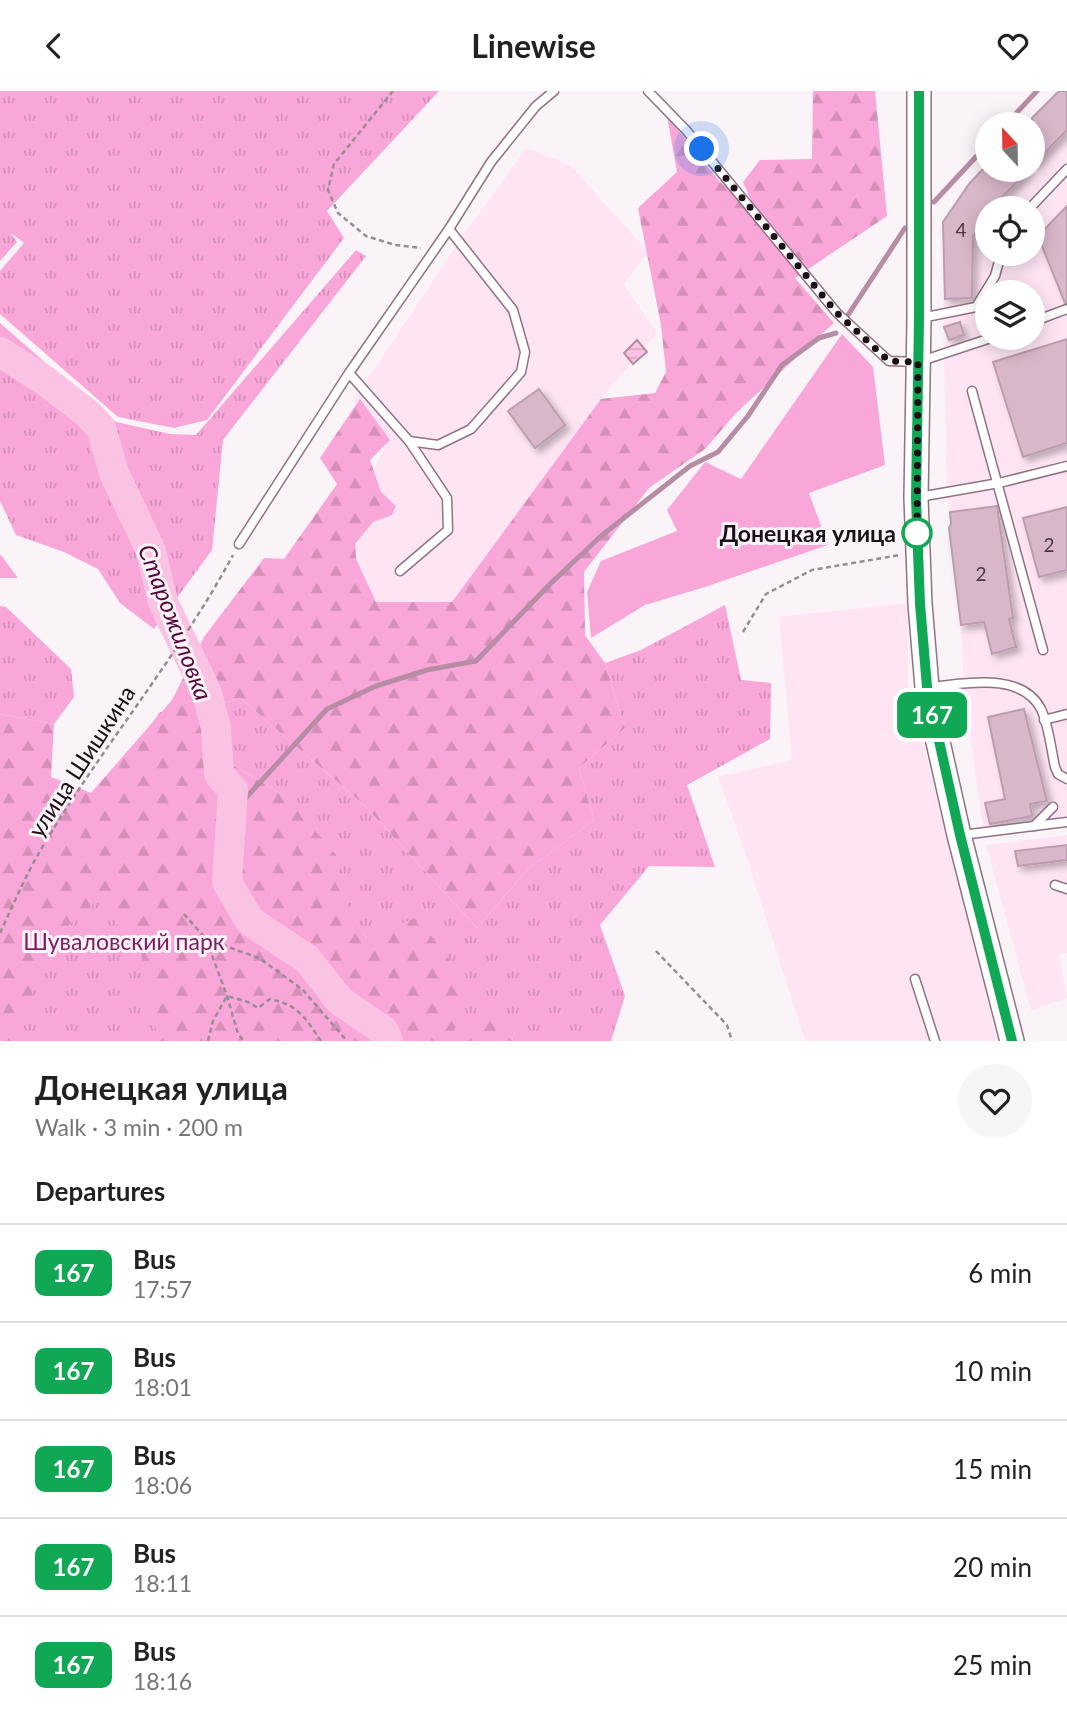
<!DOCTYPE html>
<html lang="en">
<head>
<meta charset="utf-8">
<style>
  :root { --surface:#fff; --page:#f6f6f6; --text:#222; --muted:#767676; --line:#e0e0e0 }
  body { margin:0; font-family:Lato,sans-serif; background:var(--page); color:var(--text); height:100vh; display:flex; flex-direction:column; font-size:26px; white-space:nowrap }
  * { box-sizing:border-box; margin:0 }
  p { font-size:23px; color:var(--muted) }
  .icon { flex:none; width:38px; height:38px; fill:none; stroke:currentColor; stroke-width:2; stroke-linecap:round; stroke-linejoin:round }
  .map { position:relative; height:950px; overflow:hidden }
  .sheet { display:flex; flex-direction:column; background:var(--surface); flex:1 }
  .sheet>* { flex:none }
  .badge { padding:0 14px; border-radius:10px; font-size:24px; line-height:46px }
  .needle { width:46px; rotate:338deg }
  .controls { position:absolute; left:975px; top:21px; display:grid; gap:14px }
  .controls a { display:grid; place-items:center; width:70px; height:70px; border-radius:50%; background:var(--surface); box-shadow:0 4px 18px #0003; font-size:35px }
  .you { position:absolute; width:35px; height:35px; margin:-18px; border:5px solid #fff; border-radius:50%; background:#1a73e8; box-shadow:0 0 0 10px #1a73e833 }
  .map>.badge { position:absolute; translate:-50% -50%; box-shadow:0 0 0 4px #fff }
  h2 { padding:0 35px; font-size:26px; line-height:63px }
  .round { display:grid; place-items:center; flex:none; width:74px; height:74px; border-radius:37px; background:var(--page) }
  .summary { display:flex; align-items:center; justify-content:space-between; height:119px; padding:0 35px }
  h1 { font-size:33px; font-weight:700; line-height:52px }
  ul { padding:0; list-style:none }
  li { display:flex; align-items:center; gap:21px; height:98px; padding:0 35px; border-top:2px solid var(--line) }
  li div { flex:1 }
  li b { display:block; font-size:26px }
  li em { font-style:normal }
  li .badge { min-width:77px; font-weight:700; text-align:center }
  header { display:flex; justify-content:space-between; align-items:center; height:91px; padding:0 35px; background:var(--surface); font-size:32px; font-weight:700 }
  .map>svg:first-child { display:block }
</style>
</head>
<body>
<header><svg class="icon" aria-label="back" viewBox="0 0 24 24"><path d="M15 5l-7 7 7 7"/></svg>Linewise<svg class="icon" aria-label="heart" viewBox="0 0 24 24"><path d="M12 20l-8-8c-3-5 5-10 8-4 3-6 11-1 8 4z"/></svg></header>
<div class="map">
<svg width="1067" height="950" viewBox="0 0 1067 950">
  <defs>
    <pattern id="grass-tufts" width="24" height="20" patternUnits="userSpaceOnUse" patternTransform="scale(1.75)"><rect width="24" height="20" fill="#f9a7d8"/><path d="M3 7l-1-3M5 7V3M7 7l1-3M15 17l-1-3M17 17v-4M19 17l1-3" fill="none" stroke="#d58fb9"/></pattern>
    <pattern id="forest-firs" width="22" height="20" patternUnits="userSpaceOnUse" patternTransform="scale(1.75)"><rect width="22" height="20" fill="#f9a7d8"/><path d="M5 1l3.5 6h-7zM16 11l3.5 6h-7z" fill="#d58fb9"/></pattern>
    <pattern id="water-rules" width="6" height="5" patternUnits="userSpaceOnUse" patternTransform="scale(1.75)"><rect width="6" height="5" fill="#fac3e3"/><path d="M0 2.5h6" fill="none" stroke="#d6a6c2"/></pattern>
    <filter id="shadow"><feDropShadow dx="4.5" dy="4.5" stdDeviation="3.5" flood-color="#0004"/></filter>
  </defs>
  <rect width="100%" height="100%" fill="#faf3f7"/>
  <g fill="#ffe5f4" fill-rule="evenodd">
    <path d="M1059,0h8v735l-83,10 -20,-144 -3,-67 -12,-97 2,-4 -4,-30 -3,-133 1,-18 3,-3 -4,-13 -1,-105 26,-38 18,-19v5h45v-46h-5zM987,117h45v46h-45zM987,201h45v46h-45z"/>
    <path d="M526,57l44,17 78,87 -24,33 33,48 -56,66 -149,203h-76l-42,-49 53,-111 -34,-41 107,-161z"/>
    <path d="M908,512v79l89,359h-192l-60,-189 -27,-75 74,-17 -13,-143z"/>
    <path d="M1067,744v118l-8,1 8,44 -36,12 -45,-165z"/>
  </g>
  <g fill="url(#grass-tufts)">
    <path d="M0,0h439l-112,120 17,27 -137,182 -33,8 -56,-11 -118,-103v-43l24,-28 -13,-10 6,9 -17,19z"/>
    <path d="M356,159l10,6 -143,184 -11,110 -58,79 -34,-26 -22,-34 -34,-17 -48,-17 -16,-34v-178l112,98 58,13 26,1z"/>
    <path d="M725,514l16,75 30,3 -1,56 -83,46 28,82 -66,-1 -49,59 25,71 -14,45h-99l3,-11 -62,6 -87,-98 -81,-142 -64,-38 -2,-53 21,-7 124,107 113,123 51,-59 66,-49 -15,-52 46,-40 -20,-65 36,-13z"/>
    <path d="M0,515l6,1 65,62 3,28 -20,27 -54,-10z"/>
    <path d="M160,621l23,1 160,328h-343v-65l71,-140z"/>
  </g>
  <g fill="url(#forest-firs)">
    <path d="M813,0h62l12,125 -92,62 39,45 -98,90 -31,36 -56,39 -65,84 1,63 20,28 20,65 -46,40 15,52 -66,49 -51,59 -113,-123 -124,-107 -21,7 14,28 -12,25 64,38 58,67 -9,17 32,58 51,-21 49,65 -13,53 41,-22 21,17 -3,11h-354l-17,-89 -44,-51 -42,36 -39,97 -6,7h-10v-327l54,10 -3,53 40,16 81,-93 32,-63 60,-79 20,1 53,-75 -17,-26 40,-59 30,41 -20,20 11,32 15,14 -4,9 -19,7 -18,22 1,15 20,43h76l149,-203 54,-6 11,-21 -5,-47 -23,-117 39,-36 -10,-56 53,66 34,26 -11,-26 17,-22 52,-1z"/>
    <path d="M0,463l18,24h-18z"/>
  </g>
  <path fill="#f9a7d8" d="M842,243l31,33 12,98 -76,28 19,52 -123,42 -60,18 -54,33 -4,-46 14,-31 76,-30 -10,-21 38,-48 36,17z"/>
  <path fill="url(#water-rules)" stroke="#b78da6" stroke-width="2" d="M637,249l10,12 -14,12 -9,-11z"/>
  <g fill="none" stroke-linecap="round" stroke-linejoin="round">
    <g stroke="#b78da6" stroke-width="5">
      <path d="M1006,33l31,-33"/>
      <path d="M934,111l53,-57"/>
      <path d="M848,224l57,-87"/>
      <path d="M232,722l95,-104 49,-23 51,-16 49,-9 74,-77 51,-48 89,-70 28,-14 30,-36 34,-51 37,-27 17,-5"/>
    </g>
    <path stroke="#fac3e3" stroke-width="30" d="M0,261l47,30 41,32 13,14 13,45 37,78 12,51 44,91 9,35 3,46 14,16 -6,92 23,39 57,38 33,42 44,30 4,10"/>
  </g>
  <g fill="#d9b7ca" stroke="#bd9caf" stroke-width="2" filter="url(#shadow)">
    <path d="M1059,0h8v39l-35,36v-48z"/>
    <path d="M982,79h47l-38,38h-4v12l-14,16 -1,62 -27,1 -2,-77 26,-38z"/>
    <path d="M1067,115v97h-2l-27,-67z"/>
    <path d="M960,231l4,13 -15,5 -5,-13z"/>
    <path d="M1067,248v104l-44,14 -30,-95z"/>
    <path d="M539,298l26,36 -30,23 -27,-37z"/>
    <path d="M997,415l16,112 -4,1 7,28 -24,7 -8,-32 -23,3 -12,-97 2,-4 -1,-12z"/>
    <path d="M1067,416v63l-28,7 -16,-59z"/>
    <path d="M1024,618l23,92 -17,3 2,12 -42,8 -5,-21 20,-4 -17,-82z"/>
    <path d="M1067,754v15l-49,6 -3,-15z"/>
  </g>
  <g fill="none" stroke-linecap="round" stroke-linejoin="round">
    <g stroke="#907283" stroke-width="11">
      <g id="lane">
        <path d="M648,0l38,39 151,183 52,48 29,1 73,-24"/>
        <path d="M1030,117l37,-39"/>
        <path d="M921,227l55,-11 19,-31 6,-22"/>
        <path d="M1032,231l35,-13"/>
        <path d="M349,282l60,68 38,57 1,32 -48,41"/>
        <path d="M972,300l71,259"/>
        <path d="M409,350l29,4 33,-16 50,-57 4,-20 -12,-42 -64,-81"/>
        <path d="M919,406l80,-14 68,-17"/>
        <path d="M239,453l110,-171 100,-144 42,-67 45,-56 18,-15"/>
        <path d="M930,596c34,-3 91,-16 111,22 8,17 10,40 14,58l3,7 9,5"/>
        <path d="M1044,629l23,-6"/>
        <path d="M1034,735l19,-19"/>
        <path d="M962,744l105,-13"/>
        <path d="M1055,794l12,4"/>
        <path d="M915,888l20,62"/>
      </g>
    </g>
    <g stroke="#907283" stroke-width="26">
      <path id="secondary" d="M919,0v227l-3,180 4,106 7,83 4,24 28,124 53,206"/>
    </g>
    <g stroke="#978e93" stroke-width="2.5" stroke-dasharray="5 3.5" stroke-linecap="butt">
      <path d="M393,0l-59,73 -6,26 10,23 28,23 29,9 26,3"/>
      <path d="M743,541l23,-38 46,-24 88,-15"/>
      <path d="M184,823l22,25 21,57 11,38 6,7"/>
      <path d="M0,842c13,-28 25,-56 40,-82 60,-102 137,-192 193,-296"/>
      <path d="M206,848l53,19 43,31 45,52"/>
      <path d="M656,860l71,74 5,16"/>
      <path d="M208,950l5,-20 14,-25 21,6 10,6 12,-9c29,6 35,19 51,42"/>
    </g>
    <use href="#lane" stroke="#fff" stroke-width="8"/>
    <use href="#secondary" stroke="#fff" stroke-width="23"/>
  </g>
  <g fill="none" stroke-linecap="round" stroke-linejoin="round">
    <g stroke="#fff" stroke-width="16">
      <path id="line" d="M919,0v228l-3,179 4,106 7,83 33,148 52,206"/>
    </g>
    <use href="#line" stroke="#10a855" stroke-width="10"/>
    <path stroke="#1a0f16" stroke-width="7" stroke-dasharray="0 12.6" d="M702,58l135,164 52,48 29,1 -1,174v-3"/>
  </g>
  <circle fill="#fff" stroke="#10a855" stroke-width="3.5" cx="917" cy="442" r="14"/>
  <g text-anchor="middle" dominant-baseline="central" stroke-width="6" stroke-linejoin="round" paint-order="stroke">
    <g font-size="19" fill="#4a3943">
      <text x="961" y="138">4</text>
      <text x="1049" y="453">2</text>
      <text x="981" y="482">2</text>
    </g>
    <g font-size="23" font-weight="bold" fill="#1a0f16" stroke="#faf3f7" text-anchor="end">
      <text x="896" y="442">Донецкая улица</text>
    </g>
    <g font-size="23" fill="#1a0f16" stroke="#faf3f7">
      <text transform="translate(81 670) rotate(-57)">улица Шишкина</text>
    </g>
    <g font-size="23" fill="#811b63" stroke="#faf3f7">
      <text x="124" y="850">Шуваловский парк</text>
    </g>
    <g font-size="24" font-style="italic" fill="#560740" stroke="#faf3f7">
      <text transform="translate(176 531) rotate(69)">Старожиловка</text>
    </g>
  </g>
</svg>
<div class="controls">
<a><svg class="needle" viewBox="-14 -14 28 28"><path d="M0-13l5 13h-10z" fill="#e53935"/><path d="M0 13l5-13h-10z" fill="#767676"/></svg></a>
<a><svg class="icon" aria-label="locate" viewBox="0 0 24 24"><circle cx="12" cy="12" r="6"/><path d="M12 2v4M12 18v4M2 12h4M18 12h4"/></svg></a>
<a><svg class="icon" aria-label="layers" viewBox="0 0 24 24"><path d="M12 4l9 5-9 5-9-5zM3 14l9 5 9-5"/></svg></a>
</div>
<div class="you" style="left:702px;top:58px"></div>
<b class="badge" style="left:932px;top:624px;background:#10a855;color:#fff">167</b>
</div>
<section class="sheet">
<div class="summary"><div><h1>Донецкая улица</h1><p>Walk · 3 min · 200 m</p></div><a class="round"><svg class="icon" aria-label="heart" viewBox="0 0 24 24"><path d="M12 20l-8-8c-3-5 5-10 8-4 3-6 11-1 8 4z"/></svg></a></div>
<h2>Departures</h2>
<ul>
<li><span class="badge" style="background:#10a855;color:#fff">167</span><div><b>Bus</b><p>17:57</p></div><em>6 min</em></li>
<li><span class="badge" style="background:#10a855;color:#fff">167</span><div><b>Bus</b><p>18:01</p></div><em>10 min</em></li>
<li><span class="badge" style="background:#10a855;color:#fff">167</span><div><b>Bus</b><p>18:06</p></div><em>15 min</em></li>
<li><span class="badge" style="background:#10a855;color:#fff">167</span><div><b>Bus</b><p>18:11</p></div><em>20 min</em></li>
<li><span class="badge" style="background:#10a855;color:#fff">167</span><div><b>Bus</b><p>18:16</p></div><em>25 min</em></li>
</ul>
</section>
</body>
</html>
